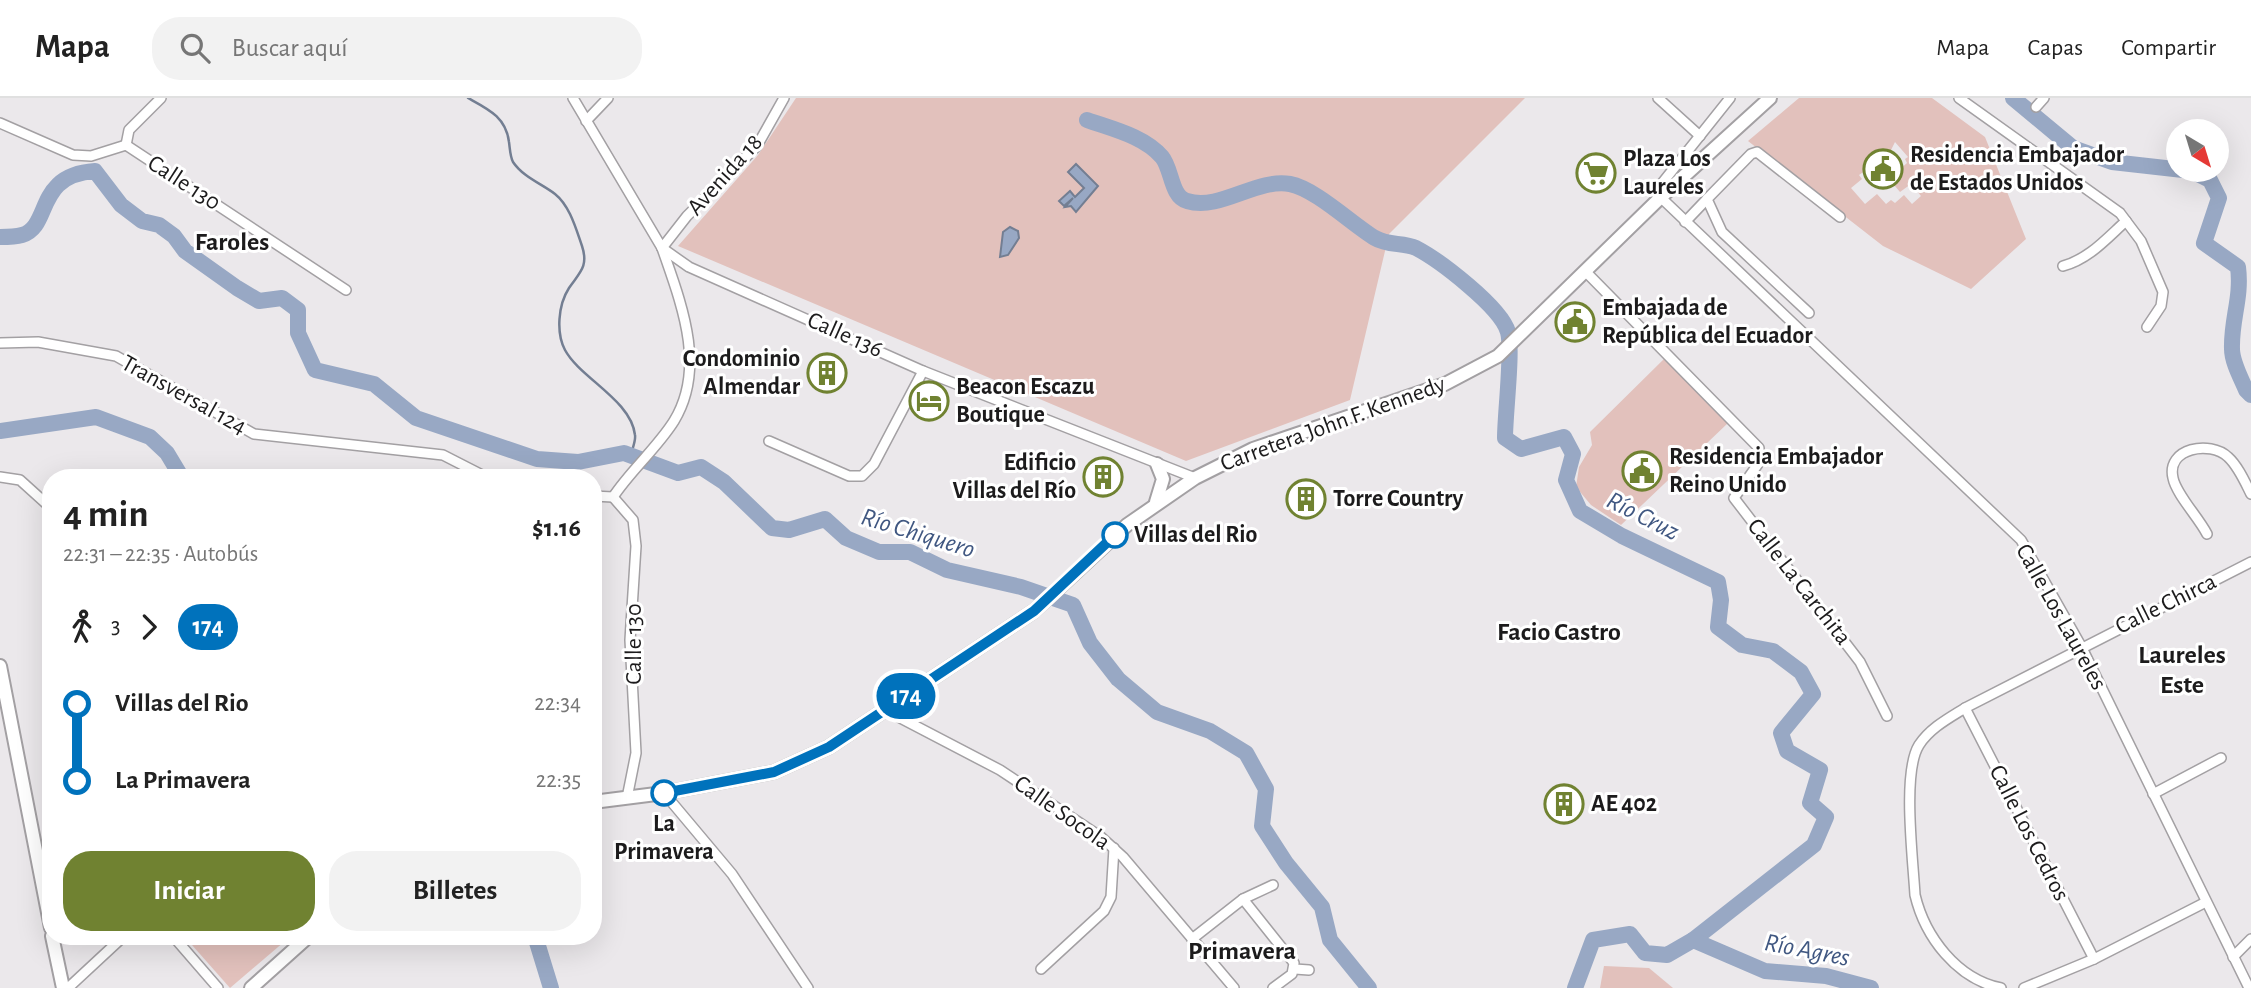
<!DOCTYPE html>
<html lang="es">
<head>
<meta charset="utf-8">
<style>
  :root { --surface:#fff; --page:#f2f2f2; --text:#222; --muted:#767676; --line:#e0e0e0; --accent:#708231 }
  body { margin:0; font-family:"Alegreya Sans",sans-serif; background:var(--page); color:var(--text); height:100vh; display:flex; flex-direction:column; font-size:26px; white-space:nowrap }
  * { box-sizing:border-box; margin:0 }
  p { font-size:23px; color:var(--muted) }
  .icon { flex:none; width:38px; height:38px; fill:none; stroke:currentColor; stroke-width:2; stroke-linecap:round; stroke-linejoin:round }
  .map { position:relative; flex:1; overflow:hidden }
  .panel { position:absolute; left:42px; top:371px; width:560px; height:476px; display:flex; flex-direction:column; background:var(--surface); border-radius:28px; box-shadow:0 7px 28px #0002 }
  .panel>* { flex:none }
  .badge { padding:0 14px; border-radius:23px; font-size:24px; line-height:46px }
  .needle { width:46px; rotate:142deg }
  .buttons { position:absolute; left:2166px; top:21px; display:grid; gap:14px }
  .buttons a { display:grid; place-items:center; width:63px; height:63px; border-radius:50%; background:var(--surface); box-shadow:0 7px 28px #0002; font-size:35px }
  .map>.badge { position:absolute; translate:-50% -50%; box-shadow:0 0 0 4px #fff }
  .legs { display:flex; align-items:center; gap:10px; height:77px; padding:0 21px; font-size:23px }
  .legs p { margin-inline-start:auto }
  .summary { display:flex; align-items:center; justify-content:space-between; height:119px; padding:0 21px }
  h1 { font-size:38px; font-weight:600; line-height:52px }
  .action { display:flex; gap:14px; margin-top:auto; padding:14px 21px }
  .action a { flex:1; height:80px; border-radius:28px; background:var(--accent); color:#fff; font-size:28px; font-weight:600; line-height:80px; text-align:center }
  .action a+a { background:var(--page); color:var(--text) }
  ul { padding:0 21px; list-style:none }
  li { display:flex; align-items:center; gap:24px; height:77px; font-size:26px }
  li i { display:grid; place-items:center; width:10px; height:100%; margin:0 9px; background:currentColor }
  li i::after { content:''; width:18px; height:18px; margin:-9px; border:5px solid; border-radius:50%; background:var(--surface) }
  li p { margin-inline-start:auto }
  li:first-child i { background:linear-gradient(#0000 50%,currentColor 0) }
  li:last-child i { background:linear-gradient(currentColor 50%,#0000 0) }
  header { display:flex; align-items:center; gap:42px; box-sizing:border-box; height:98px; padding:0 35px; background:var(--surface); border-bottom:2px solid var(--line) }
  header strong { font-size:33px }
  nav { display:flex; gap:38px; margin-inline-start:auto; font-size:24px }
  .search { width:490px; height:63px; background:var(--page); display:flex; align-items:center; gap:18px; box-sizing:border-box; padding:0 24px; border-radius:28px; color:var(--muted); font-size:26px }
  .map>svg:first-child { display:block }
</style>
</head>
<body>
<header>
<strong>Mapa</strong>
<div class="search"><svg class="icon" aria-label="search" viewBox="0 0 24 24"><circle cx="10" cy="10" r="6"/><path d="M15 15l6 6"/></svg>Buscar aquí</div>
<nav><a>Mapa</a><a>Capas</a><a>Compartir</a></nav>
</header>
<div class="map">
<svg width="2251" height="890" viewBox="0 0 2251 890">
  <rect width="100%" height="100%" fill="#ebe8eb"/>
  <g fill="#e2c1bc" fill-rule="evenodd">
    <path d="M796,0h729l-136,136 -39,166 -164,61 -508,-215 80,-91z"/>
    <path d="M1799,0h133l53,39 41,102 -55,50 -88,-43 -135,-105zM1895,44l13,15 -3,2 2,4 -18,16 11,13 11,-8 10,12 -9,8 -8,-9 -9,8 -4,-3 -5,4 -9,-10 -12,10 -14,-16 11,-9 -3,-4 30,-21z"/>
    <path d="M1665,260l63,65 -107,102 -30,-20 -15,-18 3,-20 13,-22 -2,-13z"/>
    <path d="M184,838h107l-61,52z"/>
    <path d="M1604,868l45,2 24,20h-73z"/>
  </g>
  <g fill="#98a8c4" stroke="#737e92" stroke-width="2">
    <path d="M1076,66l22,22 -22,26 -5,-6 -6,1 8,-9 -9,8 -5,-5 11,-10 5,6 9,-9 -16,-16z"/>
    <path d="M1010,129l8,4 1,7 -11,17 -8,2 3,-25z"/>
  </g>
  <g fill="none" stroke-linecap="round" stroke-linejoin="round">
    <path stroke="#737e92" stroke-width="2.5" d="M468,0c20,11 38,19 41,44 1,7 1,14 4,20 10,15 29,22 42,32 15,12 21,35 27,52 7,21 -3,27 -13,42 -11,17 -13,45 -4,62 15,28 66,50 70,85 1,6 -3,14 -4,20"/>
    <g stroke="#98a8c4" stroke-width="16">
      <path d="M2013,0l60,50 39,14 80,9 18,9 9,18 -15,45 34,24c4,31 -7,52 -6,82 0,13 9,29 14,41l5,5"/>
      <path d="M1087,22c25,9 57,16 75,37 10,12 9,40 25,44 34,10 69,-23 103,-17 26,5 63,41 85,54 13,8 28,4 41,10 23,12 85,59 92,84 5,18 -3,82 -3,106l16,11 43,-12 9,17 -7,26 14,31 42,25 96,46 3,18 -3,27 24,18 31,6 28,21 12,22 -32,39 6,18 33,19 -10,33 16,14 -12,28 -121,95"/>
      <path d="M0,139c7,0 15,0 22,-2 30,-9 12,-60 73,-64l26,34 21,16 17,4 15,11 11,15 52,37 22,13 23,-3 16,12v23l17,37 59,14 42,34 121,41 41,3 46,-9 54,20 23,-6 23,15 48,46 17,2 36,-11 21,19 33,14h31l37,18 74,17 52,18 17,38 28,36 39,33 53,19 36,22 20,36 -4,37 24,37 36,44 8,33 39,48"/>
      <path d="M0,333l96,-14 54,20 17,16 15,25"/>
      <path d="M535,838l16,52"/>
      <path d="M1575,890l18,-48 37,-6 15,19 22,2 26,-15 72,31 61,5 45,12"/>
    </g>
    <g stroke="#a3a0a3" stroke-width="12">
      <g id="minor">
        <path d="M573,0l89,150 27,19 234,104 272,107"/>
        <path d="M1658,0l42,38"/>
        <path d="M1730,0l-75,94 366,348 60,106 168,342"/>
        <path d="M1959,0l161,115 21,28 22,51 -2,14 -14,21"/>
        <path d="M2036,9l8,-9"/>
        <path d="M586,23l22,-23"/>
        <path d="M0,25l73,32 18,1 35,-11"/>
        <path d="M126,47l220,145"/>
        <path d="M126,47l3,-15 32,-32"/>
        <path d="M1685,124l22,-23"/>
        <path d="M662,150l25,-32 70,-70 27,-48"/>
        <path d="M2063,168c26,-7 43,-27 63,-45"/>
        <path d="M1585,173l174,177 -1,16 -24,34 126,164 27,54"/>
        <path d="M1809,215l-87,-81 -15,-33 44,-45 6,-2 83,65"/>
        <path d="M0,245l38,-1 78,14 138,78 189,21 45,23"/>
        <path d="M769,343l80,35h13l12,-12 49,-93"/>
        <path d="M0,379l20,3 31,28"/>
        <path d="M593,398l20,1"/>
        <path d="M613,399l20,23 3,26 -6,94 6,113 -9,45"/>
        <path d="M613,399c18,-27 44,-49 61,-76 33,-54 7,-118 -12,-173"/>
        <path d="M2207,436c-8,-16 -31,-40 -34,-56 -7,-30 37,-38 55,-21 10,9 17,25 23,37"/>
        <path d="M1965,610l129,251"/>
        <path d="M885,612l115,60 101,67 22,20 111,131"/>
        <path d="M664,695l68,81 76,114"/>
        <path d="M2153,696l68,-36"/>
        <path d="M1243,801l30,-14"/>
        <path d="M173,838l45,52"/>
        <path d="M1192,841l51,-40 51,64 -2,11 -19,14"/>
        <path d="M2233,859l18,-18"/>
        <path d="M1041,871l63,-58 7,-14 3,-49"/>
        <path d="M1295,871l14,1"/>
        <path d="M68,890l56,-52"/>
        <path d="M2001,890c-44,-9 -76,-51 -86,-93 -2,-36 -13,-123 4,-150 11,-17 30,-27 46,-37l286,-146"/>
        <path d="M2024,890l70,-29 112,-57"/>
      </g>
    </g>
    <g stroke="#a3a0a3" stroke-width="16">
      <g id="secondary">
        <path d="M1156,404l7,-23 -6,-15"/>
        <path d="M0,568l51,262"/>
        <path d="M593,704l71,-9 110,-21 55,-25 205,-136 93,-86 68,-47 58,-29 192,-65 53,-28 163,-159 109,-99"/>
        <path d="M52,838l11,52"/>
        <path d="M251,890l58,-52"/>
      </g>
    </g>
    <use href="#minor" stroke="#fff" stroke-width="9"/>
    <use href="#secondary" stroke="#fff" stroke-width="12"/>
  </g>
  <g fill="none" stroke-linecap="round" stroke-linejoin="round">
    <g stroke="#fff" stroke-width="16">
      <path id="line-1" d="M664,695l110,-21 55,-25 205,-136 81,-76"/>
    </g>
    <use href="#line-1" stroke="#0072bc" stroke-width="10"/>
  </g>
  <defs>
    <g id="civic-ring" transform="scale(2.0125)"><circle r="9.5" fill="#fff" stroke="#708231" stroke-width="1.5"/><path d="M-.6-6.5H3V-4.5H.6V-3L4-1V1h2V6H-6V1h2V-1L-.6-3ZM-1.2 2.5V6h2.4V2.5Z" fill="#708231"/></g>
    <g id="supermarket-ring" transform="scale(2.0125)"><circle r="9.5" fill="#fff" stroke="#708231" stroke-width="1.5"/><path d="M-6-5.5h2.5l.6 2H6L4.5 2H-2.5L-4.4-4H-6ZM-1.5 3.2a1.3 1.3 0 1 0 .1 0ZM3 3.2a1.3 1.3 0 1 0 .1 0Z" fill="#708231"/></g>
    <g id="building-ring" transform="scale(2.0125)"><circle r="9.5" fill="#fff" stroke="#708231" stroke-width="1.5"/><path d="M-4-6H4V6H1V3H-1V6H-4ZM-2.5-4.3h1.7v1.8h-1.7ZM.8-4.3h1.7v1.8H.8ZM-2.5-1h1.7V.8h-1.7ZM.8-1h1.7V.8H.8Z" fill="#708231"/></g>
    <g id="hotel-ring" transform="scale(2.0125)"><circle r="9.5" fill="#fff" stroke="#708231" stroke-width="1.5"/><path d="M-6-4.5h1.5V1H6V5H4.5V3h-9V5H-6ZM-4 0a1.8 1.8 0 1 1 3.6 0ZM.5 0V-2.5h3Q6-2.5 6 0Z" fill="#708231"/></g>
  </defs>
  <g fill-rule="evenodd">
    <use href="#civic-ring" x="1883" y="71"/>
    <use href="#supermarket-ring" x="1596" y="75"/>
    <use href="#civic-ring" x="1575" y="224"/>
    <use href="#building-ring" x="827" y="275"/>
    <use href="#hotel-ring" x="929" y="303"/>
    <use href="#civic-ring" x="1642" y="373"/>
    <use href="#building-ring" x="1103" y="379"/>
    <use href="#building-ring" x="1306" y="401"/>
    <use href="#building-ring" x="1564" y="706"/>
  </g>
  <g fill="#fff" stroke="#0072bc" stroke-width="3.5">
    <circle cx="1115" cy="437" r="12"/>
    <circle cx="664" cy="695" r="12"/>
  </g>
  <g text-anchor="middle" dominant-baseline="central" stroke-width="6" stroke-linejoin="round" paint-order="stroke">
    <g font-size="24" font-weight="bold" fill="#1c1b1c" stroke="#fff" text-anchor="start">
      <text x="1910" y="57">Residencia Embajador<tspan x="1910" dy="28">de Estados Unidos</tspan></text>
      <text x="1623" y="61">Plaza Los<tspan x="1623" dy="28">Laureles</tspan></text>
      <text x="1602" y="210">Embajada de<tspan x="1602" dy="28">República del Ecuador</tspan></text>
      <text x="800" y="261" text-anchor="end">Condominio<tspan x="800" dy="28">Almendar</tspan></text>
      <text x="956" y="289">Beacon Escazu<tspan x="956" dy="28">Boutique</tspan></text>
      <text x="1669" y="359">Residencia Embajador<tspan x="1669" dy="28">Reino Unido</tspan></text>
      <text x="1076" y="365" text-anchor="end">Edificio<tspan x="1076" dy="28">Villas del Río</tspan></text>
      <text x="1333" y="401">Torre Country</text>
      <text x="1591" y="706">AE 402</text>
    </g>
    <g font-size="24" fill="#1c1b1c" stroke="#fff">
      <text transform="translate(725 77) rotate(-48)">Avenida 18</text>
      <text transform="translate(184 85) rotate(33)">Calle 130</text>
      <text transform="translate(845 237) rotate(24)">Calle 136</text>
      <text transform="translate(184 297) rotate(29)">Transversal 124</text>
      <text transform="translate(1333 326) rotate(-20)">Carretera John F. Kennedy</text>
      <text transform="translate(1799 484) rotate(52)">Calle La Carchita</text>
      <text transform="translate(2166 506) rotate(-26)">Calle Chirca</text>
      <text transform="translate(2061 519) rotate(61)">Calle Los Laureles</text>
      <text transform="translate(634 546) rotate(-90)">Calle 130</text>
      <text transform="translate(1062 715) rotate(35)">Calle Socola</text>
      <text transform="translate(2029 735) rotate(63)">Calle Los Cedros</text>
    </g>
    <g font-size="24" font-weight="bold" fill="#1c1b1c" stroke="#fff" text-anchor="start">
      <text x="1134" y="437">Villas del Rio</text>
      <text x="664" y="726" text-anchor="middle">La<tspan x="664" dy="28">Primavera</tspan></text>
    </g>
    <g font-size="26" font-weight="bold" fill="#1c1b1c" stroke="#fff">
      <text x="232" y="144">Faroles</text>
      <text x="1559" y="534">Facio Castro</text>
      <text x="2182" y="557">Laureles<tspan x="2182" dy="30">Este</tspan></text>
      <text x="1242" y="853">Primavera</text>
    </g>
    <g font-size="26" font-style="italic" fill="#405781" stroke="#fff">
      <text transform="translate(1643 418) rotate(27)">Río Cruz</text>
      <text transform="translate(918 435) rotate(17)">Río Chiquero</text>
      <text transform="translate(1807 852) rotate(11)">Río Agres</text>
    </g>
  </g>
</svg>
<div class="buttons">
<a><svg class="needle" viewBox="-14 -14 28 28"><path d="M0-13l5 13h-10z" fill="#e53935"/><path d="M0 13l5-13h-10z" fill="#767676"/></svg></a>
</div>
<b class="badge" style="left:906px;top:598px;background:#0072bc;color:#fff">174</b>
<section class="panel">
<div class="summary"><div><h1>4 min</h1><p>22:31 – 22:35 · Autobús</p></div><b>$1.16</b></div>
<div class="legs"><svg class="icon" aria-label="walk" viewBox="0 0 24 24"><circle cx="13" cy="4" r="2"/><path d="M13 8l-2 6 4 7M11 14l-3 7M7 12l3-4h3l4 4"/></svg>3<svg class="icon" aria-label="forward" viewBox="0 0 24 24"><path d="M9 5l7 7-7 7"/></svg><b class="badge" style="background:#0072bc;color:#fff">174</b></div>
<ul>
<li><i style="color:#0072bc"></i><b>Villas del Rio</b><p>22:34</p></li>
<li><i style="color:#0072bc"></i><b>La Primavera</b><p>22:35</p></li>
</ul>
<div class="action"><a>Iniciar</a><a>Billetes</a></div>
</section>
</div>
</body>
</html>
